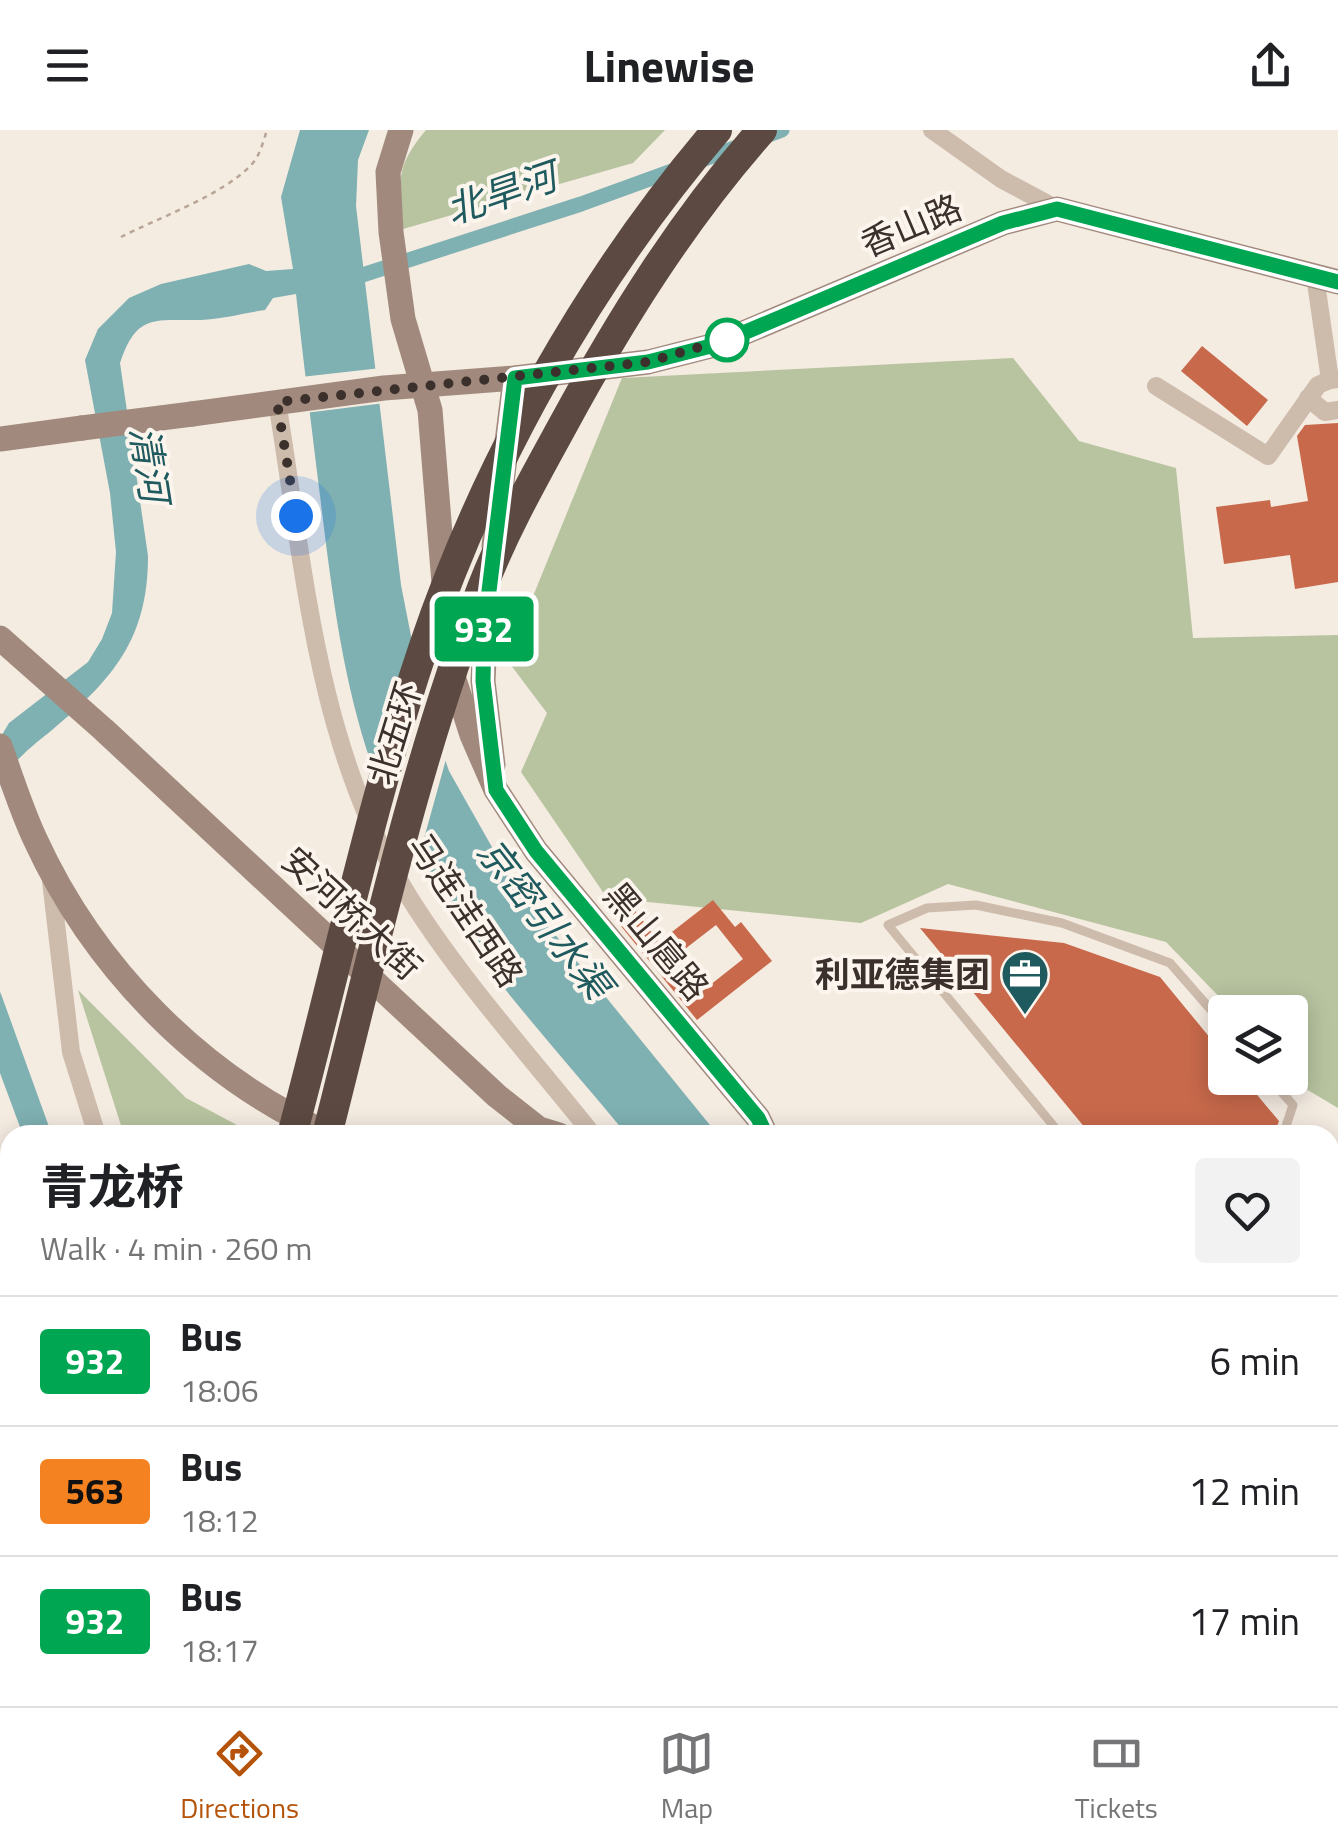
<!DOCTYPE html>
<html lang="en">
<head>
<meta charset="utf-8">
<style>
  :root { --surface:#fff; --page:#f2f2f2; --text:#202124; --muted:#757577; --line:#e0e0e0; --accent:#b45309 }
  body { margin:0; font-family:"Titillium Web","Noto Sans SC",sans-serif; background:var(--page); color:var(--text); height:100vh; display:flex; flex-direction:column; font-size:38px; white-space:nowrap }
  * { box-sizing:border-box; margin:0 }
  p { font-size:32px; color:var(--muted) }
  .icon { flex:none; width:55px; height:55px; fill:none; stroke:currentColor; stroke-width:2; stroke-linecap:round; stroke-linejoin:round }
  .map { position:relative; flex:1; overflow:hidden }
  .drawer { position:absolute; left:0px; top:995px; width:1340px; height:582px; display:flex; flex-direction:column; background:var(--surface); border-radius:30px 30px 0 0; box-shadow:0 5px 25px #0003 }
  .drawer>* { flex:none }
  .badge { padding:0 20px; border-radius:8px; font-size:35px; line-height:65px }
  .fabs { position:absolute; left:1208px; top:865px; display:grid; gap:20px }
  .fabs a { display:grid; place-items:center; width:100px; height:100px; border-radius:10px; background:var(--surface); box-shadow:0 5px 25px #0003; font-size:50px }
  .you { position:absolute; width:50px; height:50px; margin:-25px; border:8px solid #fff; border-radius:50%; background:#1a73e8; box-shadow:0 0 0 15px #1a73e833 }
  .map>.badge { position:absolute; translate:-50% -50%; box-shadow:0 0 0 5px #fff }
  .round { display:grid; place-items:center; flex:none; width:105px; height:105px; border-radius:10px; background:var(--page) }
  .head { display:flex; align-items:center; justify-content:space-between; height:170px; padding:0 40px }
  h1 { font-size:48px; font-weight:700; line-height:75px }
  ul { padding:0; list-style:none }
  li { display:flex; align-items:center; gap:30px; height:130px; padding:0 40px; border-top:2px solid var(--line) }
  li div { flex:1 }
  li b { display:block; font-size:38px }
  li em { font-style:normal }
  li .badge { min-width:110px; font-weight:700; text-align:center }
  header { display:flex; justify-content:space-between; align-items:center; height:130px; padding:0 40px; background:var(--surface); font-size:45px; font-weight:700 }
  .menu { display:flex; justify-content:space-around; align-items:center; height:140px; border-top:2px solid var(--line); background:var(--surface); font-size:28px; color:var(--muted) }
  .menu a { display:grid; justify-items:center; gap:5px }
  .menu .selected { color:var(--accent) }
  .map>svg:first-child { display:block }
</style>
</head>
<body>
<header><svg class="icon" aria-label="menu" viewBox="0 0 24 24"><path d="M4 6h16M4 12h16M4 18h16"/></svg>Linewise<svg class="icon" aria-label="share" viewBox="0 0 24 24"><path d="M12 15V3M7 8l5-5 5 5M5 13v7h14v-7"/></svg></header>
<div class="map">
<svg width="1338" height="1576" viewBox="0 0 1338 1576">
  <rect width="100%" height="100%" fill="#f4ebe1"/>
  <g fill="#b8c4a0">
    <path d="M426,0h239l-32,33 -230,66c-4,-46 -9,-61 23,-99z"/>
    <path d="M1013,228l66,83 97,27 17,170 145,-3v473l-32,-19 -16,-18v-59h-56l-68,-70 -218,-58 -87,39 -254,-25 -86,-126 26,-59 -40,-53 115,-282z"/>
    <path d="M78,860l108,108 70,37h-132z"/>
    <path d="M1330,1529l8,20v27h-99l-2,-8h93z"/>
    <path d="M155,1568h409l2,8h-412z"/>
  </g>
  <g fill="#7fb0b2">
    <path d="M300,0h69l-11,30 -2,46 45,379 21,107 27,79 61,108 208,256h-91c-68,-83 -144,-164 -201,-255 -71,-114 -88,-238 -104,-368 -9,-73 -18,-145 -26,-218l-23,4 -8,12c-21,3 -43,9 -64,10 -46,1 -64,-8 -81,43l28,193c0,83 -35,123 -96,174 -21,17 -40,31 -52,56v-48l9,-15 79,-61 14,-23 10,-26 4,-61 -6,-59 -25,-133 13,-31 31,-31 32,-14 88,-20 17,7 27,-2 -12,-72z"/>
    <path d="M0,862l1,2 51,141h-29l-23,-62z"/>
    <path d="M1079,1568h82l4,8h-81z"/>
  </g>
  <g fill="#f4ebe1">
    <path d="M381,238l4,35 -80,10 -4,-36z"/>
    <path d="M418,516l8,45 22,61 -33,119 -34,-68z"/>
  </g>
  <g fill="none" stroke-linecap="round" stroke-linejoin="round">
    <g stroke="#7fb0b2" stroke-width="15">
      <path d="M702,30l80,-30"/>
      <path d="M347,150l234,-76 99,-36"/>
    </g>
  </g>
  <g fill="#c8694b" fill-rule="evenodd">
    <path d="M1202,216l66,54 -21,26 -66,-55z"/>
    <path d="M1338,293v159l-43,7 -5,-34 -66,9 -8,-57 54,-7 1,7 37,-6 -11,-65 8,-11z"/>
    <path d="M625,767l34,45 54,-42 22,27 6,-5 31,39 -75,59 -89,-110zM716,795l27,34 -43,34 -28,-34z"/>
    <path d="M920,798l144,15 96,34 65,79v22h18l36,43 -5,14h-183z"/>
  </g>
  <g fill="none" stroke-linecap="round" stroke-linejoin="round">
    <path stroke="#b9a596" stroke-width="2.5" stroke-dasharray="5 5" stroke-linecap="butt" d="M121,107c37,-19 102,-42 130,-72 9,-9 12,-23 16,-35"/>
    <g stroke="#cdbbac" stroke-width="9">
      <path d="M1269,948l24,27 -10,30"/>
      <path d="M1061,1005l-173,-210 39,-17 49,-3 86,18 108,40 55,63"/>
      <path d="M1330,1309l8,4"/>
    </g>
    <g stroke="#cdbbac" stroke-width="18">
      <path d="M932,0l69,49 56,30"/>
      <path d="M1315,146l15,104 8,-1"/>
      <path d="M1156,256l112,70 50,-71 12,-5"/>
      <path d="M1308,268l17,14 13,-2"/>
      <path d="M277,272c27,163 39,340 126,485 50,84 128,170 190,248"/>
      <path d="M51,751l20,171 26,83"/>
      <path d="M0,1066l10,34"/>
      <path d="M583,1568l1,8"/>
      <path d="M1042,1568l5,8"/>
      <path d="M12,1576l1,-8"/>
      <path d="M128,1576v-8"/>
    </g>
    <g stroke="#a18a7d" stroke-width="25">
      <path d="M401,0l-13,42 3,60 12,87 27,91 21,260 21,65 24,55 40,61 222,267 8,17"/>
      <path d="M192,284l192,-26 131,-10 133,-16 67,-17 288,-122 54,-14 281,73"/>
      <path d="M0,309l82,-11"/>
      <path d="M494,416l21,-168"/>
      <path d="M487,466l-4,85 10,84"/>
      <path d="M0,508l104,92 393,366 42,33 20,6"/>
      <path d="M0,616c11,31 21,63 35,93 59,129 166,238 296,296"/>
      <path d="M1330,1505l8,23"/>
      <path d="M1221,1568l4,8"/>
    </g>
    <g stroke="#5c4a42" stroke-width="30">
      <path d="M56,1576l6,-8"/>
      <path d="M96,1576l5,-8"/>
    </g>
    <g stroke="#3b302b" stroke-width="9">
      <path id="rail" d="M667,1568l2,8"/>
    </g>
    <use href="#rail" stroke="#fbf5ee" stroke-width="5" stroke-dasharray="15" stroke-linecap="butt"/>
    <path stroke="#a18a7d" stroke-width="25" d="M82,298l110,-14"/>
    <g stroke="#5c4a42" stroke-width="30">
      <path d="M292,1005c44,-163 78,-329 132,-489 62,-183 167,-369 293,-516"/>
      <path d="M327,1005c47,-184 87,-370 155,-547 22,-57 52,-110 81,-163 57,-105 120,-206 199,-295"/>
    </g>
  </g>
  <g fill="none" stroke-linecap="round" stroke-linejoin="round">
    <g stroke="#fff" stroke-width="22">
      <path id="line" d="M766,1005l-8,-17 -222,-267 -40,-61 -13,-109 1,-49 31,-254 133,-16 67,-17 288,-122 54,-14 281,73"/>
    </g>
    <use href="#line" stroke="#00a651" stroke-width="15"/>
    <path stroke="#3b302b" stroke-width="10" stroke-dasharray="0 18" d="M296,386l-19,-114 371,-40 90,-26 -11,4"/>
  </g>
  <defs>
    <g id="office-pin" transform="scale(2.5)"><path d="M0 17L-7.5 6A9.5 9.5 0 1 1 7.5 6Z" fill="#1f5a5e" stroke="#fbf5ee"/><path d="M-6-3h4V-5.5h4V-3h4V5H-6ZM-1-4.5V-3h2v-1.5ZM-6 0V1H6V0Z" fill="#fff"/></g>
  </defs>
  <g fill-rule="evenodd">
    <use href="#office-pin" x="1025" y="844"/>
  </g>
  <circle fill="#fff" stroke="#00a651" stroke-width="5" cx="727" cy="210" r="20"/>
  <g text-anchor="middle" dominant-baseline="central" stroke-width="8" stroke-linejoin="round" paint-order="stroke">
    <g font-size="35" fill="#3b302b" stroke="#fbf5ee">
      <text transform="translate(911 95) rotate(-23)">香山路</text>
      <text transform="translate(394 603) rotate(-73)">北五环</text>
      <text transform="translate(466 780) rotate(56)">马连洼西路</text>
      <text transform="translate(352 783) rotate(43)">安河桥大街</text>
      <text transform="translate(657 811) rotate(50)">黑山扈路</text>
    </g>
    <g font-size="35" font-weight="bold" fill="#3b302b" stroke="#fbf5ee" text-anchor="end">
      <text x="990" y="844">利亚德集团</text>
    </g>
    <g font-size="38" font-style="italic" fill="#1f5a5e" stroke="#fbf5ee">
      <text transform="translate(501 63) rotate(-19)">北旱河</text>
      <text transform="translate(150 334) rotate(81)">清河</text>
      <text transform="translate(545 788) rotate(52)">京密引水渠</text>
    </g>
  </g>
</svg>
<div class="fabs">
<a><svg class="icon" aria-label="layers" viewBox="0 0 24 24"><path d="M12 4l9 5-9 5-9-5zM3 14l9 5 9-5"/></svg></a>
</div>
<div class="you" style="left:296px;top:386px"></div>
<b class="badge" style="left:484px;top:499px;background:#00a651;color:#fff">932</b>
<section class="drawer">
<div class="head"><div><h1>青龙桥</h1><p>Walk · 4 min · 260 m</p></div><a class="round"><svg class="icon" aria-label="heart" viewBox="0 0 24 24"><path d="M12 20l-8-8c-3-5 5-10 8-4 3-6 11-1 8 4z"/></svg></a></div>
<ul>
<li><span class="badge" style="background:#00a651;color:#fff">932</span><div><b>Bus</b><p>18:06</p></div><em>6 min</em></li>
<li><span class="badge" style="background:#f58220;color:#111">563</span><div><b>Bus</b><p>18:12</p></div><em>12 min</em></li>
<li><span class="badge" style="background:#00a651;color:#fff">932</span><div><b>Bus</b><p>18:17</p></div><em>17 min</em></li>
</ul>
</section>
</div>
<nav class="menu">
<a class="selected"><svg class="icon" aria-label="directions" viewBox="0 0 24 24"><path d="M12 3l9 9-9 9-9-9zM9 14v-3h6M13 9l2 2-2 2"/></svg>Directions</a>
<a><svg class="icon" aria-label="map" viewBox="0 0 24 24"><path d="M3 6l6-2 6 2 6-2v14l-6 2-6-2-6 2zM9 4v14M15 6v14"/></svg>Map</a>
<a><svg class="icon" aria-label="tickets" viewBox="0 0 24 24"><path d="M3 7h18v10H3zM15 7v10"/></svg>Tickets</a>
</nav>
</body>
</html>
